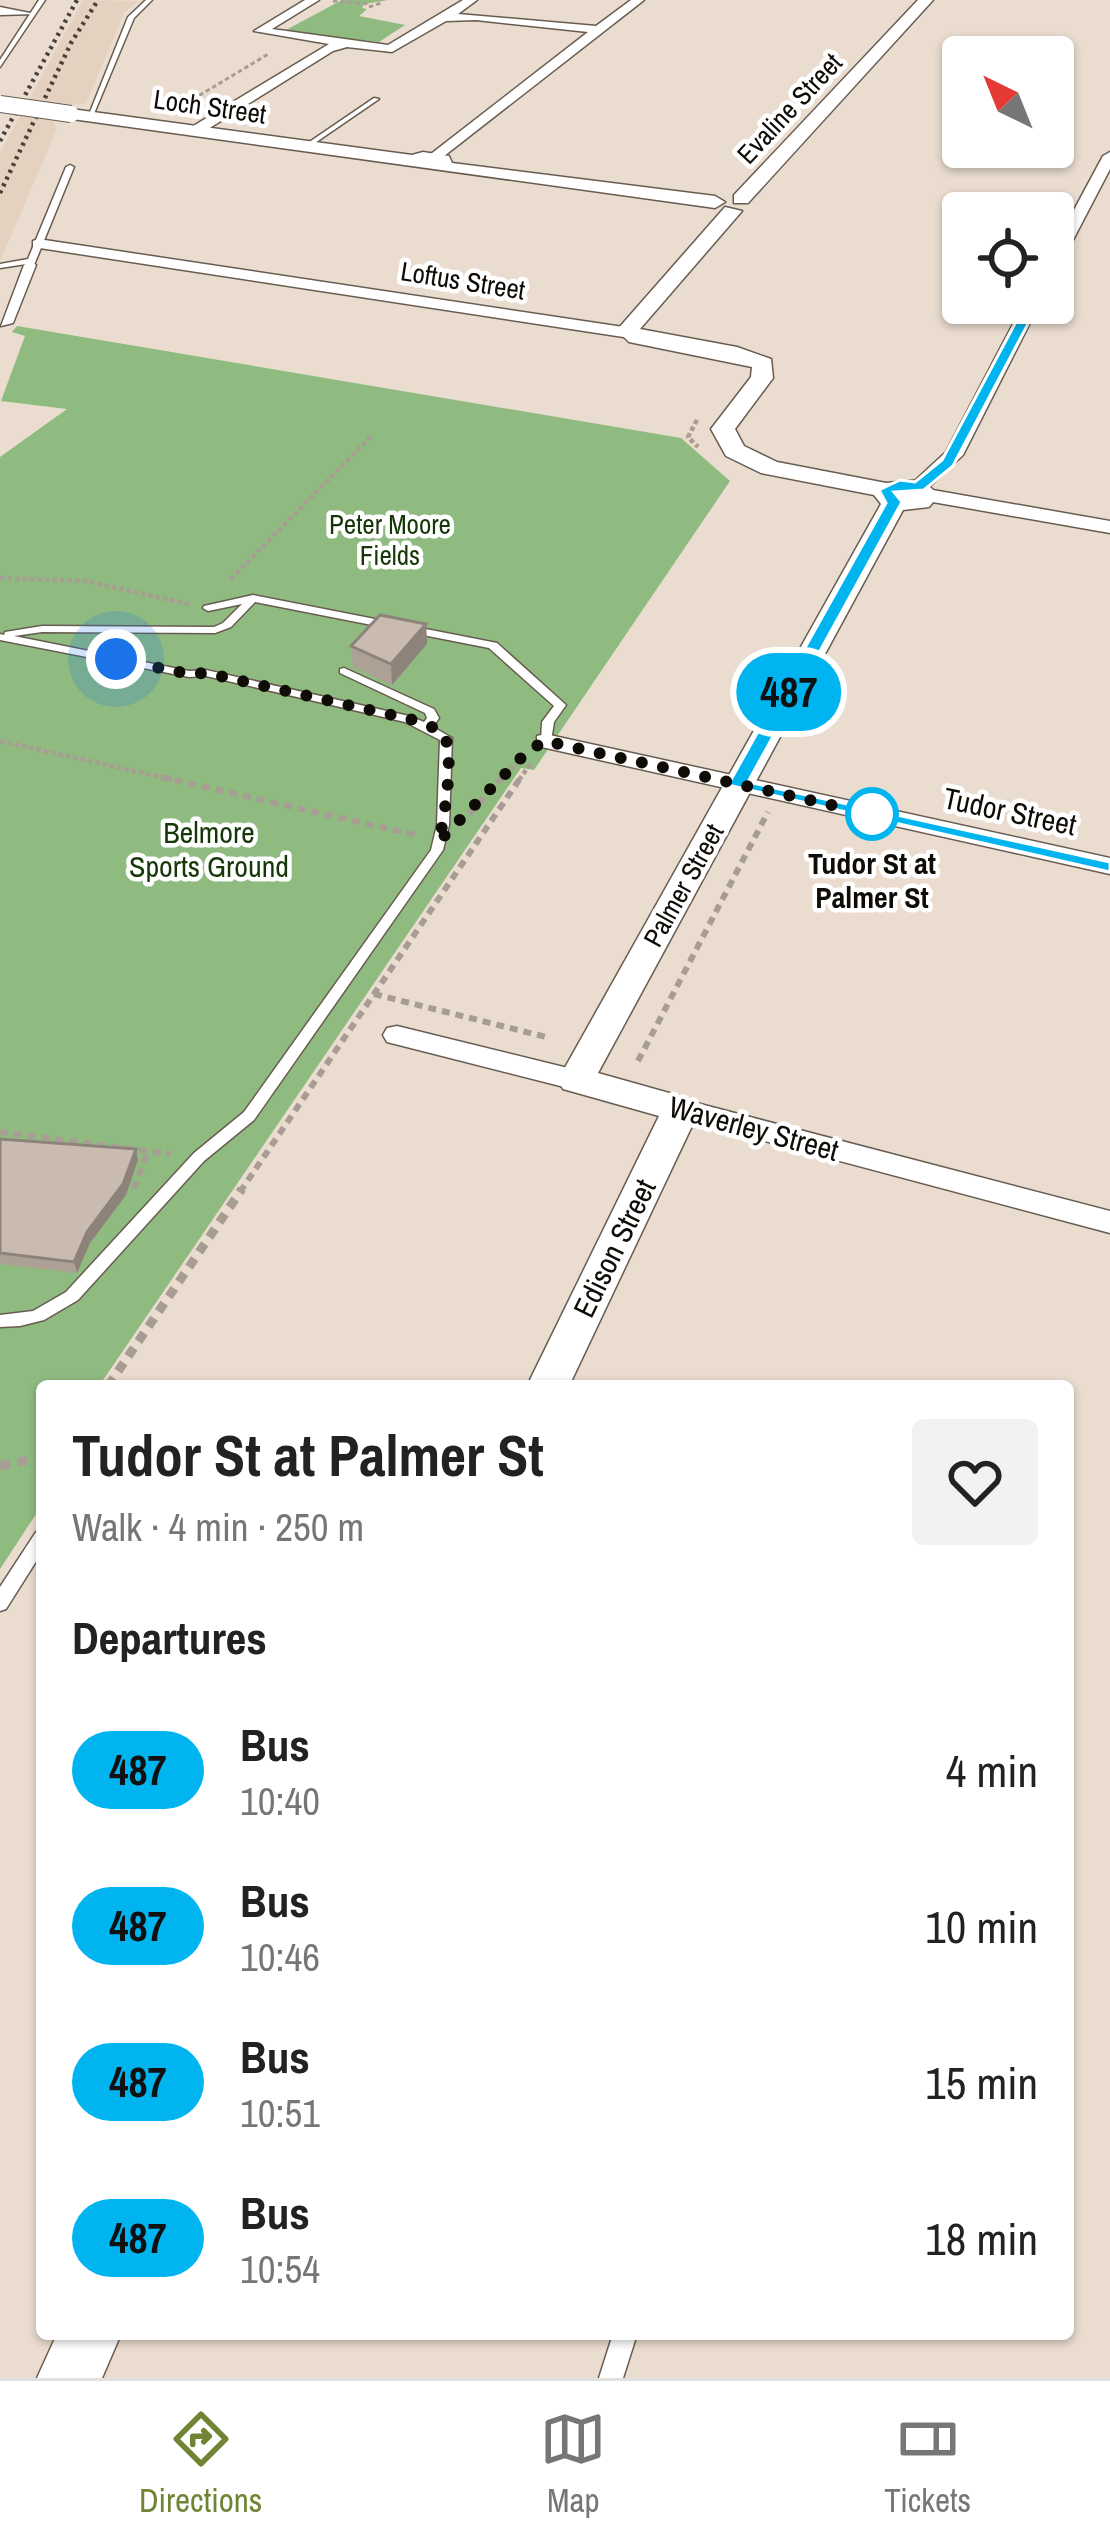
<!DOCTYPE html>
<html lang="en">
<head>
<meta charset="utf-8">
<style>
  :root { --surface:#fff; --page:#f2f2f2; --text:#222; --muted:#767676; --line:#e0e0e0; --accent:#718434 }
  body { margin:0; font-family:"Archivo Narrow",sans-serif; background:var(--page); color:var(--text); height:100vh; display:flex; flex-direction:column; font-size:45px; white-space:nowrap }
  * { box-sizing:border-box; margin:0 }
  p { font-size:39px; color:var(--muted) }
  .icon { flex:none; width:66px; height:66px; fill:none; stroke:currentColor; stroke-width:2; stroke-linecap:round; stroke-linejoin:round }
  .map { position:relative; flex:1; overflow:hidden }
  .side { position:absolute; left:36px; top:1380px; width:1038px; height:960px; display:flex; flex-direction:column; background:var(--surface); border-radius:12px; box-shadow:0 3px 9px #0004 }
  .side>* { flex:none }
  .badge { padding:0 24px; border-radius:39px; font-size:42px; line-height:78px }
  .needle { width:78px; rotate:317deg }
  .controls { position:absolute; left:942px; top:36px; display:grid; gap:24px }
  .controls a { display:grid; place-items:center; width:132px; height:132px; border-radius:12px; background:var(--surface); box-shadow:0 3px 9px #0004; font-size:60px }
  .you { position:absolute; width:60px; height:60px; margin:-30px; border:9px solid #fff; border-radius:50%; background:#1a73e8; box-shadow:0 0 0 18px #1a73e833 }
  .map>.badge { position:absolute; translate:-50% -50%; box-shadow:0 0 0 6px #fff }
  h2 { padding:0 36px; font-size:45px; line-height:108px }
  .round { display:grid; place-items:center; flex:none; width:126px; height:126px; border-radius:12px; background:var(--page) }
  .summary { display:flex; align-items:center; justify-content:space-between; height:204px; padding:0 36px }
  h1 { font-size:57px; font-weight:700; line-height:90px }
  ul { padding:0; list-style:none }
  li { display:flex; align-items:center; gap:36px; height:156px; padding:0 36px }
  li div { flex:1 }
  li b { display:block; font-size:45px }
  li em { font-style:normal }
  li .badge { min-width:132px; font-weight:700; text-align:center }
  .tab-bar { display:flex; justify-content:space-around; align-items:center; height:168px; border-top:3px solid var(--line); background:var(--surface); font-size:33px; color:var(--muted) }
  .tab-bar a { display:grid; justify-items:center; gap:6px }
  .tab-bar .current { color:var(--accent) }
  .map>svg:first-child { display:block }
</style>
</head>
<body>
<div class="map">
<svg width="1110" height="2378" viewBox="0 0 1110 2378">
  <rect width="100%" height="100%" fill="#eadccf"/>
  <path fill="#e5d1bf" d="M83,0l55,1 -14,12 -38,91 -27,1 -8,14 6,10 -57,132v-108z"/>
  <g fill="#8fbb80">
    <path d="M342,0h46l-24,4 -2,4 5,1 -8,7 46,9 -26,17 -95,-11z"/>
    <path d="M17,326l664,112 49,43 -196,289 -13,-2 -422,618h-57v119l-42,64v-1112l67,-48 -66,-8 24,-65 -13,-4z"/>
  </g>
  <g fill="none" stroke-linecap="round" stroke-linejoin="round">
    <g stroke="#685c51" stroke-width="3">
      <g id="service">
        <path d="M39,0h6l-45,67v-7z"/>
        <path d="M146,0h6l-18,18 -41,98 -5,1 40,-100z"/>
        <path d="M374,98l5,1 -70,48h-4v-2z"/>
        <path d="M70,165l4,2 -40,98 -4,2 -4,-3 -26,4v-4l28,-5 38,-92z"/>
        <path d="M253,595l244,48 69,62 -12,17 -3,19 -6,3 -4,-1 1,-21 12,-16 -65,-58 -234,-46 -24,25 -16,6 -173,-1 -28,4 175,35 17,-1 203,46 15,6 3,-4 -2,-5 -85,-40v-4l4,-1 90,41 5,9 -6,9 19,11 -3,87 -6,25 -189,270 -50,41 -126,139 -34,20 -24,6 -20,1v-12l33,-4 33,-19 128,-139 50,-41 187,-262 6,-25 3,-85 -35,-18 -199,-46 -17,1 -189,-37v-6l4,1 1,-3 37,-6 172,1 9,-4 19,-19 -34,7 -5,-3 1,-2z"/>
        <path d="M42,1529v23l-36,57 -6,2v-24l36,-55z"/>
        <path d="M613,2334h24l-14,44h-24z"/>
      </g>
    </g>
    <g stroke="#685c51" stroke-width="3">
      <path id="pedestrian" d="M30,261l6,4 -23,58 -12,3 23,-61z"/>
    </g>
    <g stroke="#685c51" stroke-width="3">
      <g id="minor">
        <path d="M305,0h14l-47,29 116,16 75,-45h14l-19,14 138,12 35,-26h13l-205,160 -12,-3 161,-125 -112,-12 -30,1 -54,31 -45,-5 -14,4 -133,83h-10v-6l139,-84 -75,-13z"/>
        <path d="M0,7l35,7 -35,1z"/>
        <path d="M1110,152v17l-49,94 -8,5v-19l50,-93z"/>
        <path d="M38,239l592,89 8,5 -8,5 -597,-91v-6z"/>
        <path d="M1024,303h16l-77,152 -36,34 183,32v12l-183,-32 -19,-14 38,-35z"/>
        <path d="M545,734l565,124v16l-573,-128v-10z"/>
        <path d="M397,1026l179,44 14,10 -14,10 -189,-48 -4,-7 4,-7z"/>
        <path d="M681,1099l429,112v22l-439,-117 -4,-7 4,-7z"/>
      </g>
    </g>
    <g stroke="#685c51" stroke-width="3">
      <g id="tertiary">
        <path d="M918,0h15l-185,203h-14v-8z"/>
        <path d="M71,109l341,46 11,-3 26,4 3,7 263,33 10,6 -10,6 -650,-90 -3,-4z"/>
        <path d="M725,207l17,4 -102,118 97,18 34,12 2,19 -38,51 9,17 33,16 109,21 36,-3 17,15 -10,12 -26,3 -305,563 96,27 6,9 -131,277h-42l132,-270 -96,-27 -5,-9 323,-576 -7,-9 -113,-22 -35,-17 -15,-27 40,-52 1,-10 -123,-25 -12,-12z"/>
        <path d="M57,2334h64l-19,44h-65z"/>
      </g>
    </g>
    <g stroke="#a89d93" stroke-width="3" stroke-dasharray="4.5 3" stroke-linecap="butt">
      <path d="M333,1l36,3"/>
      <path d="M369,7l12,-4"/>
      <path d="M180,107l90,-54"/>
    </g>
    <g stroke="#a89d93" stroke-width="4.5" stroke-dasharray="4.5 3" stroke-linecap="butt">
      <path d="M697,420l-9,17 10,10"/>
      <path d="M0,578l85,3 104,23"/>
      <path d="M231,579l142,-145"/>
      <path d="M0,741l174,39"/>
      <path d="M500,780l24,-25"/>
      <path d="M519,780l12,-17"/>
    </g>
    <g stroke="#a89d93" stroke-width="6" stroke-dasharray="8 6" stroke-linecap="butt">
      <path d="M161,777l255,58"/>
      <path d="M469,814l34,-37"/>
      <path d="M374,994l176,44"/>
      <path d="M638,1061l130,-249"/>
      <path d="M0,1132l171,22"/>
      <path d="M134,1189l14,-38"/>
      <path d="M240,1192l281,-415"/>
    </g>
    <g stroke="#a89d93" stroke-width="9" stroke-dasharray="10 8" stroke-linecap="butt">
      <path d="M108,1386l134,-197"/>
      <path d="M0,1466l42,-9"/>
    </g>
    <use href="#service" fill="#fff" fill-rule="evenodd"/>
    <use href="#pedestrian" fill="#fff" fill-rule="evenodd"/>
    <use href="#minor" fill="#fff" fill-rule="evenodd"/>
    <use href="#tertiary" fill="#fff" fill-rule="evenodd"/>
    <g stroke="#48423b" stroke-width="4.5" stroke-dasharray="3 4.5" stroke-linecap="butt">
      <path d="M0,141l77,-141"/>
      <path d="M0,193l71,-150 27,-43"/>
    </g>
    <g stroke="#685c51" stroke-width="18" stroke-linecap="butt">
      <path id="tertiary-bridge" d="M0,104l71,10"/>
    </g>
    <use href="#tertiary-bridge" stroke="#fff" stroke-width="16"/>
  </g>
  <g fill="#ada196">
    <path d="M426,624l1,20 -35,41 -39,-18 -2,-21z"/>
    <path d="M0,1139l136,10 2,11 -12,35 -36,48 -13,30 -77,-9z"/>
  </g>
  <g fill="#8d837a">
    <path d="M426,624l1,20 -35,41 -1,-21z"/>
    <path d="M136,1149l2,11 -12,35 -36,48 -13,30 -3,-11 13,-30z"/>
  </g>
  <g fill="#c9bbaf" stroke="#8d837a" stroke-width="3">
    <path d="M380,615l46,9 -35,40 -40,-18z"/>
    <path d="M0,1139l136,10 -13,35 -36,48 -13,30 -74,-9z"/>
  </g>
  <path fill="#00b5ef" stroke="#fff" stroke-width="3" d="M1032,299l7,4 -86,163 -29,24 -30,2 8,10 -154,280 362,80v10l-382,-87 158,-282 -7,-13 21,-10 15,2 27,-22 84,-157z"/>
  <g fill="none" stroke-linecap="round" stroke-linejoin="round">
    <path stroke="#0f0b07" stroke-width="12" stroke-dasharray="0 21.6" d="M116,659l73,15 17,-1 204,46c10,4 27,7 34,17 11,16 0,84 -5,105l89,-90 17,-10 327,73"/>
  </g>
  <circle fill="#fff" stroke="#00b5ef" stroke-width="6" cx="872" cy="814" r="24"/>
  <g text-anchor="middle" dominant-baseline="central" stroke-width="9" stroke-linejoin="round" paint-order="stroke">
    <g font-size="27" fill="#0f0b07" stroke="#fff">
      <text transform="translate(210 106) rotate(8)">Loch Street</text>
      <text transform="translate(789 108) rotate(-47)">Evaline Street</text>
      <text transform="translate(463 280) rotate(9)">Loftus Street</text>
      <text transform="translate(683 885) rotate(-61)">Palmer Street</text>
    </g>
    <g font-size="27" fill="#163708" stroke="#fff">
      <text x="390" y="524">Peter Moore<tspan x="390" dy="31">Fields</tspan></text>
    </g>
    <g font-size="30" fill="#0f0b07" stroke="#fff">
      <text transform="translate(1010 811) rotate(12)">Tudor Street</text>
      <text transform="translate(754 1128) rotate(15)">Waverley Street</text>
      <text transform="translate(614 1248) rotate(-64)">Edison Street</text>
    </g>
    <g font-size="30" fill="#163708" stroke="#fff">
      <text x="209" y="832">Belmore<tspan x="209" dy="34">Sports Ground</tspan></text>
    </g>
    <g font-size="30" font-weight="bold" fill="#0f0b07" stroke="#fff">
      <text x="872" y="863">Tudor St at<tspan x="872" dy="34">Palmer St</tspan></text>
    </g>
  </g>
</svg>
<div class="controls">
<a><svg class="needle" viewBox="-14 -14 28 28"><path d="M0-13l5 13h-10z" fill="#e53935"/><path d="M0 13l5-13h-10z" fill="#767676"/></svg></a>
<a><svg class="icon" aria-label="locate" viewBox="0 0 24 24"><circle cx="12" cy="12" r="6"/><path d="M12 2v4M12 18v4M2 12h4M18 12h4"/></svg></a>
</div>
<div class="you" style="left:116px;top:659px"></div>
<b class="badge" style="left:789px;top:692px;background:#00b5ef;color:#111">487</b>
<section class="side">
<div class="summary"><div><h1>Tudor St at Palmer St</h1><p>Walk · 4 min · 250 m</p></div><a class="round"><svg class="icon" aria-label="heart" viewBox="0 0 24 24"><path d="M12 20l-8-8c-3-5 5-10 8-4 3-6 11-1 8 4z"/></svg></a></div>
<h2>Departures</h2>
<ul>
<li><span class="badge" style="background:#00b5ef;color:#111">487</span><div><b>Bus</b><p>10:40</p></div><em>4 min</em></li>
<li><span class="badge" style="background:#00b5ef;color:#111">487</span><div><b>Bus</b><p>10:46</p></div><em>10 min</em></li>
<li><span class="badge" style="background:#00b5ef;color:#111">487</span><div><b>Bus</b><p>10:51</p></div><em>15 min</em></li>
<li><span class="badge" style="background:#00b5ef;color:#111">487</span><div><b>Bus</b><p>10:54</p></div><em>18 min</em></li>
</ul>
</section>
</div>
<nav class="tab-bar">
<a class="current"><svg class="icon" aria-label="directions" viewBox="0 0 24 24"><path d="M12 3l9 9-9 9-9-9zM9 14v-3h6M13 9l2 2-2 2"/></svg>Directions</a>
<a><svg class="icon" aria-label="map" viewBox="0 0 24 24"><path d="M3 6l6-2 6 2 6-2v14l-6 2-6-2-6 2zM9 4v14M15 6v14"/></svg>Map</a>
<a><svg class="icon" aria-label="tickets" viewBox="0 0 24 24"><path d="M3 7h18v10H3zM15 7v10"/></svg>Tickets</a>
</nav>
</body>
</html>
